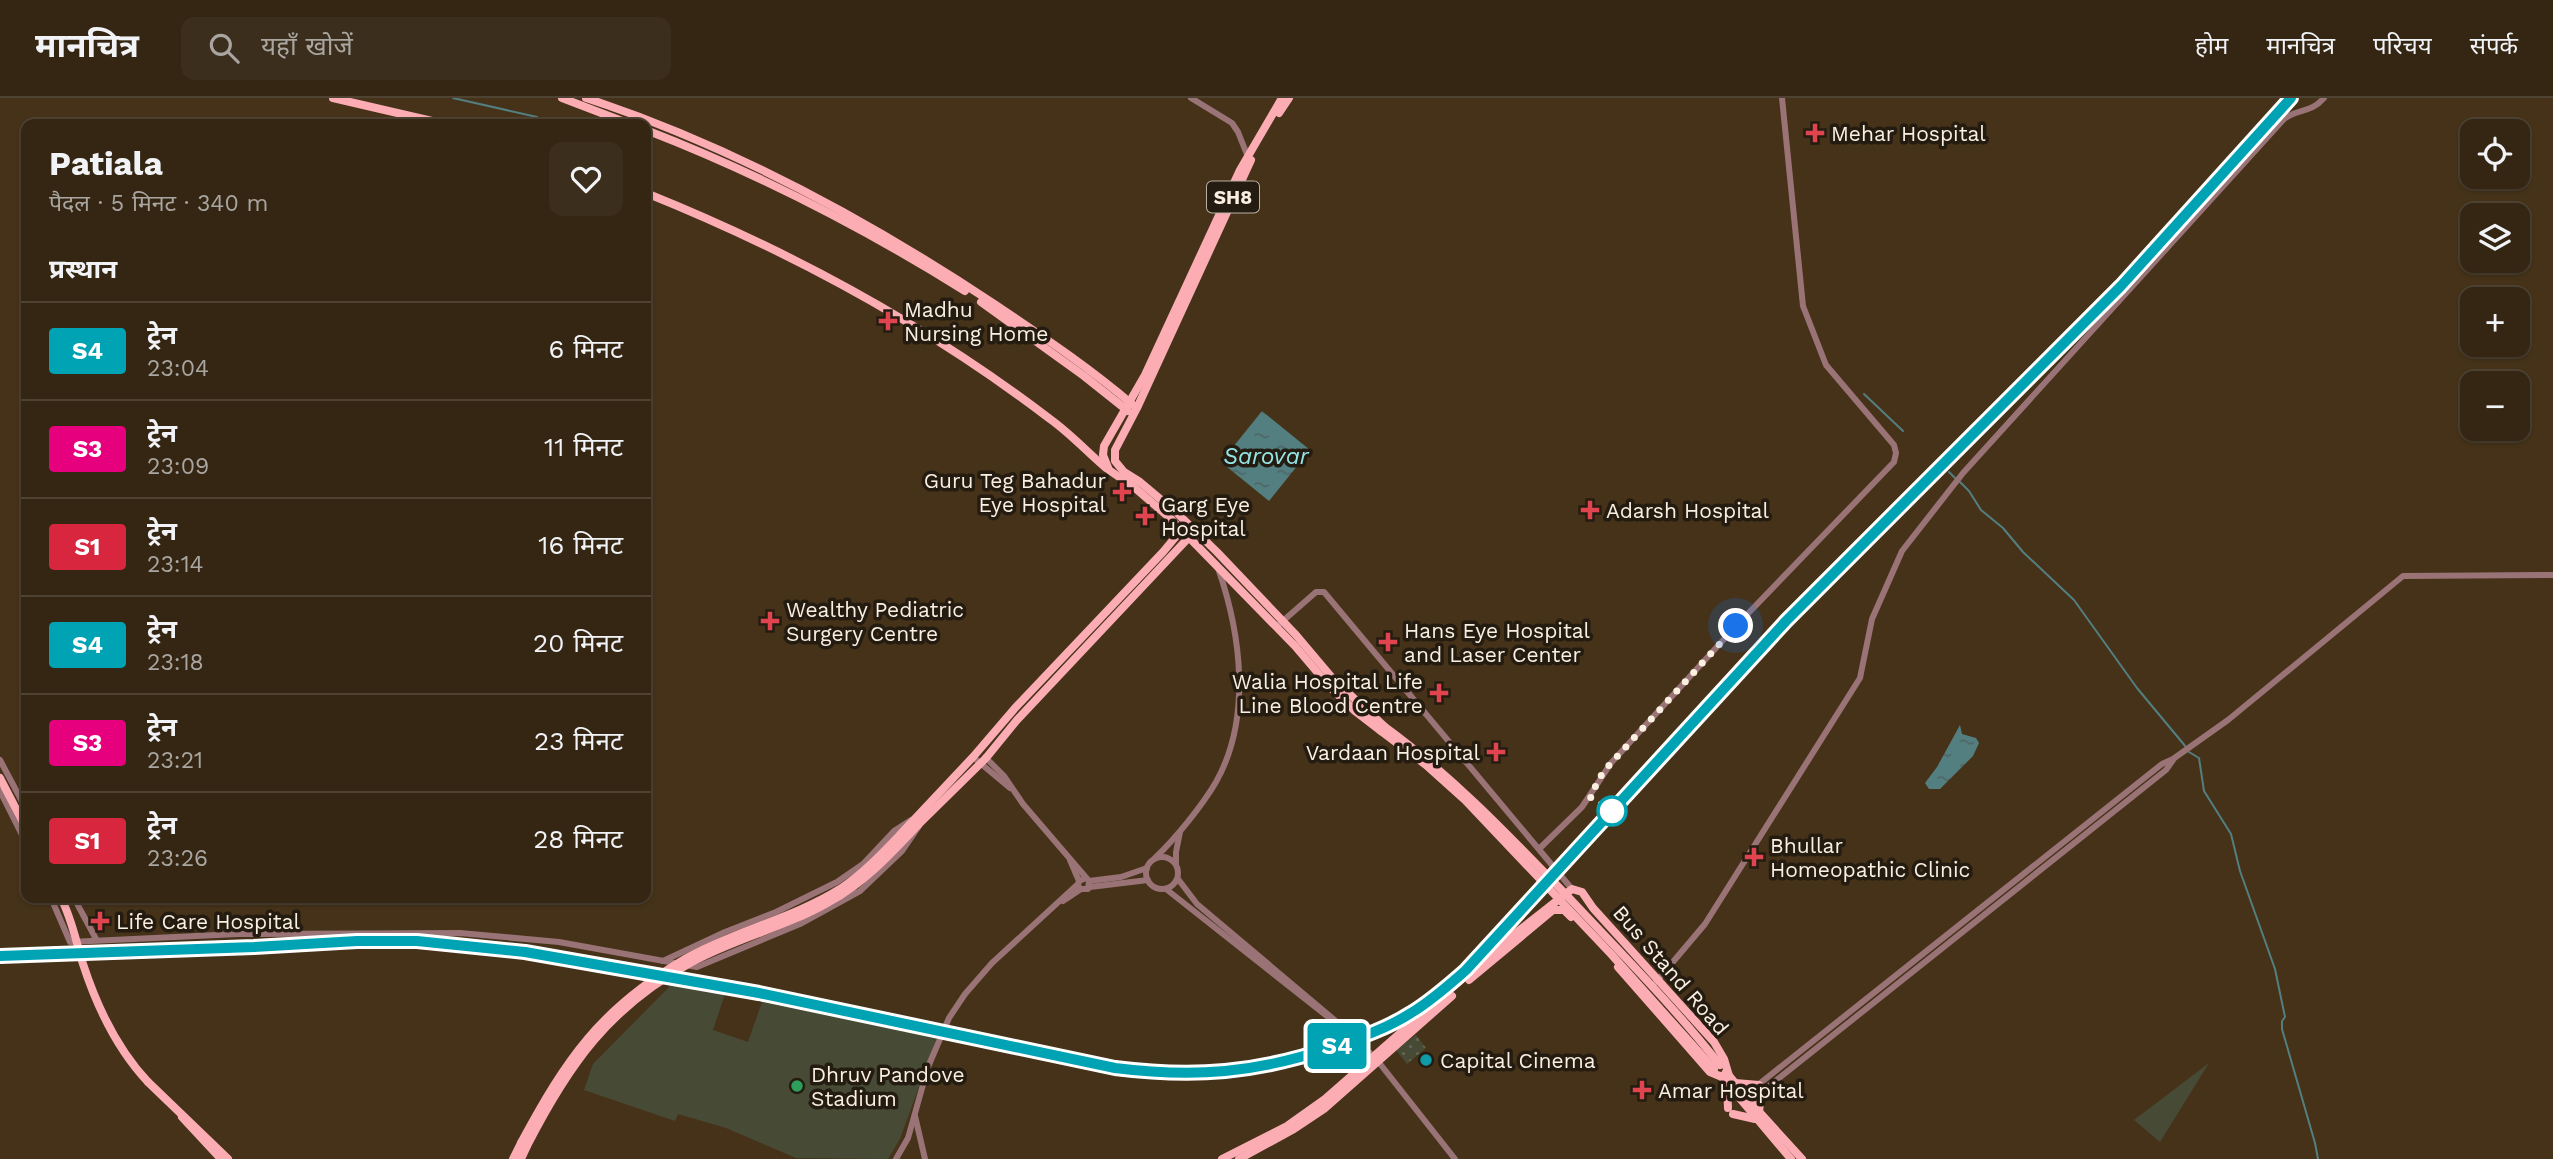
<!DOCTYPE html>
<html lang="hi">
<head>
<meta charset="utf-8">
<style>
  :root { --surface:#342613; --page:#3c2e1c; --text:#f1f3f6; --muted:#a9a5a0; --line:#4e4333 }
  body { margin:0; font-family:"Work Sans","Noto Sans Devanagari",sans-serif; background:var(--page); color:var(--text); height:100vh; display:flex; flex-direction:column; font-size:26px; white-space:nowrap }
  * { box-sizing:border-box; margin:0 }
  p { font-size:23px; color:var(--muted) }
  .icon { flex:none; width:38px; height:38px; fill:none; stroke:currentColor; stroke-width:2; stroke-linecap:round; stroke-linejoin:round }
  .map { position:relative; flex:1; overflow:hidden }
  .drawer { position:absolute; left:21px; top:21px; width:630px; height:784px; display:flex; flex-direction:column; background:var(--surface); border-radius:14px; box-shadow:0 2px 5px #0004,0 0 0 2px var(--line) }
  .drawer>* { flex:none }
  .badge { padding:0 14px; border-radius:5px; font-size:24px; line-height:46px }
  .fabs { position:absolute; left:2460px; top:21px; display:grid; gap:14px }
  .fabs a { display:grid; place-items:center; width:70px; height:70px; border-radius:14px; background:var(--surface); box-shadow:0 2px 5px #0004,0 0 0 2px var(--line); font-size:35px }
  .you { position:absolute; width:35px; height:35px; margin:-18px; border:5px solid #fff; border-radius:50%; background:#1a73e8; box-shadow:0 0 0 10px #1a73e833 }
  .map>.badge { position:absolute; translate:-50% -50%; box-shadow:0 0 0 4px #fff }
  h2 { padding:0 28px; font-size:26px; line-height:63px }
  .round { display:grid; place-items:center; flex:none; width:74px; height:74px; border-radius:14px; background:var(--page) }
  .head { display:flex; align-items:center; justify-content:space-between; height:119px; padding:0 28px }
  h1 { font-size:33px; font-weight:700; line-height:52px }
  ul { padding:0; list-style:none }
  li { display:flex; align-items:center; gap:21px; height:98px; padding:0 28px; border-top:2px solid var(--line) }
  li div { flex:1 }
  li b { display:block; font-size:26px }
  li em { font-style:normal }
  li .badge { min-width:77px; font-weight:700; text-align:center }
  header { display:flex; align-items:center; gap:42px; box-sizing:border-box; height:98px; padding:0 35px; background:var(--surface); border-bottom:2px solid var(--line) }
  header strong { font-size:33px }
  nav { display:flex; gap:38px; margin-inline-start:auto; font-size:24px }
  .search { width:490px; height:63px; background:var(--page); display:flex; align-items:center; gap:18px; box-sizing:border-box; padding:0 24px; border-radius:14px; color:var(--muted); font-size:26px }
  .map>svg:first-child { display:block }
</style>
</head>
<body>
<header>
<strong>मानचित्र</strong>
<div class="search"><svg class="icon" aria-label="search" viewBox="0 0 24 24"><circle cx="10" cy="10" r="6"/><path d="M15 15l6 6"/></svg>यहाँ खोजें</div>
<nav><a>होम</a><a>मानचित्र</a><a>परिचय</a><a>संपर्क</a></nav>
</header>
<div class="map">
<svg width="2553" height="1061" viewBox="0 0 2553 1061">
  <defs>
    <pattern id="grass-dots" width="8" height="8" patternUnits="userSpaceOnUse" patternTransform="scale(1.75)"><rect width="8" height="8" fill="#474b36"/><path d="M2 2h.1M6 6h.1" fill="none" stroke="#626553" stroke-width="1.8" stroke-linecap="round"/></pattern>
    <pattern id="water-ripples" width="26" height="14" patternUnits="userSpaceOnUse" patternTransform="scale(1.75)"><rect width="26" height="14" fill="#537f80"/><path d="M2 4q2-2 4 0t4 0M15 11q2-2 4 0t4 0" fill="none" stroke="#4f6665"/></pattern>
  </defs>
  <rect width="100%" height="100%" fill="#453219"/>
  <path fill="url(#grass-dots)" d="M1416,937l10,13 -19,16 -11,-14z"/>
  <g fill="#474b36">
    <path d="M676,882l50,11 -13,39 35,12 15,-43 174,38 -37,102 -12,20 -92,-1 -70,-30 -48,-14 -3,7 -91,-31 9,-26z"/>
    <path d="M2209,965l-49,79 -26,-22z"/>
  </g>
  <g fill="url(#water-ripples)">
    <path d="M1262,313l48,39 -41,51 -48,-39z"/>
    <path d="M1960,627l2,9 14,4 3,5 -6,13 -33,33h-11l-4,-6 12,-16z"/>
  </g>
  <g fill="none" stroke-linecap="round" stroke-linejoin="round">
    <g stroke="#537f80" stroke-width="2">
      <path d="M453,0l84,19"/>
      <path d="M1864,296l39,37"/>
      <path d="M1949,374l6,6"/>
      <path d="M1959,383l10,10 12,19 22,18 20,24 51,48 63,88 49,59"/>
      <path d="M2189,654l10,6 5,33 27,43 9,37 35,98 10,48 -3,4v8l33,114 3,16"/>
    </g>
    <g stroke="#997376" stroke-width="6">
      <path d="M1191,0l41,25 6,9 10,25"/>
      <path d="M1276,529l40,-35h8l248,297"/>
      <path d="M973,659l37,31"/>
      <path d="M985,659l19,19 19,28 66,77 -1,8h-7l-3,-3 1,-5 7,-3"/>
      <path d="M0,662l26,49"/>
      <path d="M0,693l26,52"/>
      <path d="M1539,751l43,-42 29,-44 125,-137 158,-164 2,-9 -2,-8 -68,-80 -23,-59 -21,-208"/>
      <circle cx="1162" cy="775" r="16"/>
      <path d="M1155,760c20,-19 47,-52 61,-76 36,-64 25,-148 2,-214"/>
      <path d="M1070,762l9,21"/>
      <path d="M1176,765v-11l4,-20"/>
      <path d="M1178,781l19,25 147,124"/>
      <path d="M1089,783l32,-4 26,-9"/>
      <path d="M1090,789l58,-7"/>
      <path d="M1166,791l190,150 21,21 78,99"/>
      <path d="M51,800l19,44 168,-8 222,-1 99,9 138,25 103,-43 60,-33 42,-40 17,-25"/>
      <path d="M74,800l22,41"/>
      <path d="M1063,803l18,-12"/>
      <path d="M663,863l62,-29 51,-20 61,-30 26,-18 31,-33 17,-11"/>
      <path d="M1656,884l49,-58 155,-246 12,-59 30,-68 61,-78 321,-354c14,-11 26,-5 40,-21"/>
      <path d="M1744,998l418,-332 11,-5 55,-39 175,-144 150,-1"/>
      <path d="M1749,1004l417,-332 7,-10"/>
      <path d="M915,1018l10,43"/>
      <path d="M896,1061l12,-21 20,-71 21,-49 16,-24 27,-31 86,-79"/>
    </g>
    <g stroke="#fcadb4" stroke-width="8">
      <path d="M333,0l112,26"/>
      <path d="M562,0l68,26"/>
      <path d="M586,0c146,48 282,122 410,207 46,31 94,63 137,100"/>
      <path d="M1282,0l-42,72 -95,205 -41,71 -1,9 6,15 26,18 36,31 124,127 34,40 26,25 26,20"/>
      <path d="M1279,15l10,-15"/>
      <path d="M646,32c111,43 218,98 319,161"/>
      <path d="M1251,62l-114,248 -22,42v11l9,11 16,10 38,32 39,38 79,83 38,45 51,47"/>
      <path d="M646,95c144,58 281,132 404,226 21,15 37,33 56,49"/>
      <path d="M981,204l103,74 44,35"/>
      <path d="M0,680l26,50"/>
      <path d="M910,726l63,-67 42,-49 148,-156 20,-24"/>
      <path d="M918,727l68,-67 31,-38 176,-187"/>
      <path d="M1618,869l92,105 12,5"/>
      <path d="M1469,882l84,-70h11l7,7"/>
      <path d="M1726,974l36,43 40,44"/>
      <path d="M1721,978l70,83"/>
      <path d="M148,984l80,77"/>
      <path d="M1735,985l24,2"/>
      <path d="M1727,986l1,24"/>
      <path d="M1759,1014l2,-20"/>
      <path d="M1733,1016l22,5"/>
      <path d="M182,1019l39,42"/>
      <path d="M513,1061l8,-16"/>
      <path d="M521,1061l6,-13"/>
      <path d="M1222,1061l65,-33 38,-27 178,-156 69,-54 10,3 11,16 121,134 10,17 5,17"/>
      <path d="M1239,1061l55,-30 30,-20 128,-113"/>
    </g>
    <path stroke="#b8a997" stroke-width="2" stroke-dasharray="3.5 7" stroke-linecap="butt" d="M0,858l254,-9 103,-6h60l108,11 234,41 356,75 60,5 67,-2 28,-5 86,-27 54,-25 57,-44 319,-349 335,-335 170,-188"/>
    <g stroke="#fcadb4" stroke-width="8">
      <path d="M1385,629c70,51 128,113 188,175 50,53 101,105 147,163"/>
      <path d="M1381,633l45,34 39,35 146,154 103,115"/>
      <path d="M61,800c11,21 15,44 22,66 14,43 34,85 65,118"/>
      <path d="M521,1045c45,-84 79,-134 164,-184 49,-28 107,-40 155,-70 27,-18 48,-42 70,-65"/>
      <path d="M527,1048c42,-82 82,-139 165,-184 44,-24 94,-35 137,-60 35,-19 62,-48 89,-77"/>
    </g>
  </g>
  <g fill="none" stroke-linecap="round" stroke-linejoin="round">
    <g stroke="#fff" stroke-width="16">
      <path id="line" d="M0,858l254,-9 103,-6h60l108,11 234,41 356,75c80,10 141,5 218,-21 26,-9 55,-19 78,-34 20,-12 38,-28 55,-43l320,-349 335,-335 170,-188"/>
    </g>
    <use href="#line" stroke="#00a3b4" stroke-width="10"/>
    <path stroke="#fbefe1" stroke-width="7" stroke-dasharray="0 12.6" d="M1612,713l-22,-14 13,-25 133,-146"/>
  </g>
  <g fill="#e0444e" stroke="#241c11" stroke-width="2.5">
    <path d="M1811.5 24.5h7v7h7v7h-7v7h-7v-7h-7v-7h7z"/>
    <path d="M884.5 212.5h7v7h7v7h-7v7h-7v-7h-7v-7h7z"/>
    <path d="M1118.5 383.5h7v7h7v7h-7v7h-7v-7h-7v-7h7z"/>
    <path d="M1586.5 401.5h7v7h7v7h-7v7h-7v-7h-7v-7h7z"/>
    <path d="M1141.5 407.5h7v7h7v7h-7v7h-7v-7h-7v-7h7z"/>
    <path d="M766.5 512.5h7v7h7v7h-7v7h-7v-7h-7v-7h7z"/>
    <path d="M1384.5 533.5h7v7h7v7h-7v7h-7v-7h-7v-7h7z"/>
    <path d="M1435.5 584.5h7v7h7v7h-7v7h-7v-7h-7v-7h7z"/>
    <path d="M1492.5 643.5h7v7h7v7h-7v7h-7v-7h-7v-7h7z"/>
    <path d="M1750.5 748.5h7v7h7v7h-7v7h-7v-7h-7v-7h7z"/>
    <path d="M96.5 812.5h7v7h7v7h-7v7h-7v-7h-7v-7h7z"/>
    <path d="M1638.5 981.5h7v7h7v7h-7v7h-7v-7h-7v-7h7z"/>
  </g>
  <circle fill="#fff" stroke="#00a3b4" stroke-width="3.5" cx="1612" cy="713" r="14"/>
  <circle fill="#0f9aa8" stroke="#241c11" stroke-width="2.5" cx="1426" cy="962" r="7"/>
  <circle fill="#2e9e5b" stroke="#241c11" stroke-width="2.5" cx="797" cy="988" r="7"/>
  <g text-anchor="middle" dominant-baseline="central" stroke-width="7" stroke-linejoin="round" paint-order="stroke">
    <rect fill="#241c11" stroke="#bab0a3" stroke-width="2" x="1207" y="83.5" width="52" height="31" rx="5"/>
    <g font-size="19" font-weight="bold" fill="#fbefe1">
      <text x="1233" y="99">SH8</text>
    </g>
    <g font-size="21" fill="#fbefe1" stroke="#241c11" text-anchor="start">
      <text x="1831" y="35">Mehar Hospital</text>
      <text x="904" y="211">Madhu<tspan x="904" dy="24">Nursing Home</tspan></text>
      <text x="1106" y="382" text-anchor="end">Guru Teg Bahadur<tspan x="1106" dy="24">Eye Hospital</tspan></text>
      <text x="1161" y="406">Garg Eye<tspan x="1161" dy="24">Hospital</tspan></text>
      <text x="1606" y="412">Adarsh Hospital</text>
      <text x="786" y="511">Wealthy Pediatric<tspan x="786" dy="24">Surgery Centre</tspan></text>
      <text x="1404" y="532">Hans Eye Hospital<tspan x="1404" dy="24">and Laser Center</tspan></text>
      <text x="1423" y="583" text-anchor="end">Walia Hospital Life<tspan x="1423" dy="24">Line Blood Centre</tspan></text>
      <text x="1480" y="654" text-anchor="end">Vardaan Hospital</text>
      <text x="1770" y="747">Bhullar<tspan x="1770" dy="24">Homeopathic Clinic</tspan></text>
      <text x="116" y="823">Life Care Hospital</text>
      <text x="1440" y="962">Capital Cinema</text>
      <text x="811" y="976">Dhruv Pandove<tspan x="811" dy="24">Stadium</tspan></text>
      <text x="1658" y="992">Amar Hospital</text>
    </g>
    <g font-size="21" fill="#fbefe1" stroke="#241c11">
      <text transform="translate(1671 872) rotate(49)">Bus Stand Road</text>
    </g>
    <g font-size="23" font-style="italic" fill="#96e6e8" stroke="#241c11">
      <text x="1266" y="358">Sarovar</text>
    </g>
  </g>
</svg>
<div class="fabs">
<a><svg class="icon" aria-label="locate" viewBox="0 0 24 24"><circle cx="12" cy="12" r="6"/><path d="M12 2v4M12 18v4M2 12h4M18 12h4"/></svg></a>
<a><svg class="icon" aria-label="layers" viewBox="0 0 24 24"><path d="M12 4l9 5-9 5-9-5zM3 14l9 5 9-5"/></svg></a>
<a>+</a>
<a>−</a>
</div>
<div class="you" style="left:1736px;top:528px"></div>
<b class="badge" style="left:1337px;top:948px;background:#00a3b4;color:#fff">S4</b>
<section class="drawer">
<div class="head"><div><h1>Patiala</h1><p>पैदल · 5 मिनट · 340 m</p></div><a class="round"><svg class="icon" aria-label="heart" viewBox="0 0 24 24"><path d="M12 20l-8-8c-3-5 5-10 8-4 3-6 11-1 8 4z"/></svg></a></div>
<h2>प्रस्थान</h2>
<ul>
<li><span class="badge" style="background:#00a3b4;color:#fff">S4</span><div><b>ट्रेन</b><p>23:04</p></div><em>6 मिनट</em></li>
<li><span class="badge" style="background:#e6007e;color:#fff">S3</span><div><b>ट्रेन</b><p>23:09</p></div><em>11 मिनट</em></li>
<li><span class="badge" style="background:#d7263d;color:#fff">S1</span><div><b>ट्रेन</b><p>23:14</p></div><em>16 मिनट</em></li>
<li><span class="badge" style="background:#00a3b4;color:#fff">S4</span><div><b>ट्रेन</b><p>23:18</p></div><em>20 मिनट</em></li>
<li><span class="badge" style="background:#e6007e;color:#fff">S3</span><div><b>ट्रेन</b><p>23:21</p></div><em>23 मिनट</em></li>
<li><span class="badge" style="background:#d7263d;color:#fff">S1</span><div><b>ट्रेन</b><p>23:26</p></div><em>28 मिनट</em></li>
</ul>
</section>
</div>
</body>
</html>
